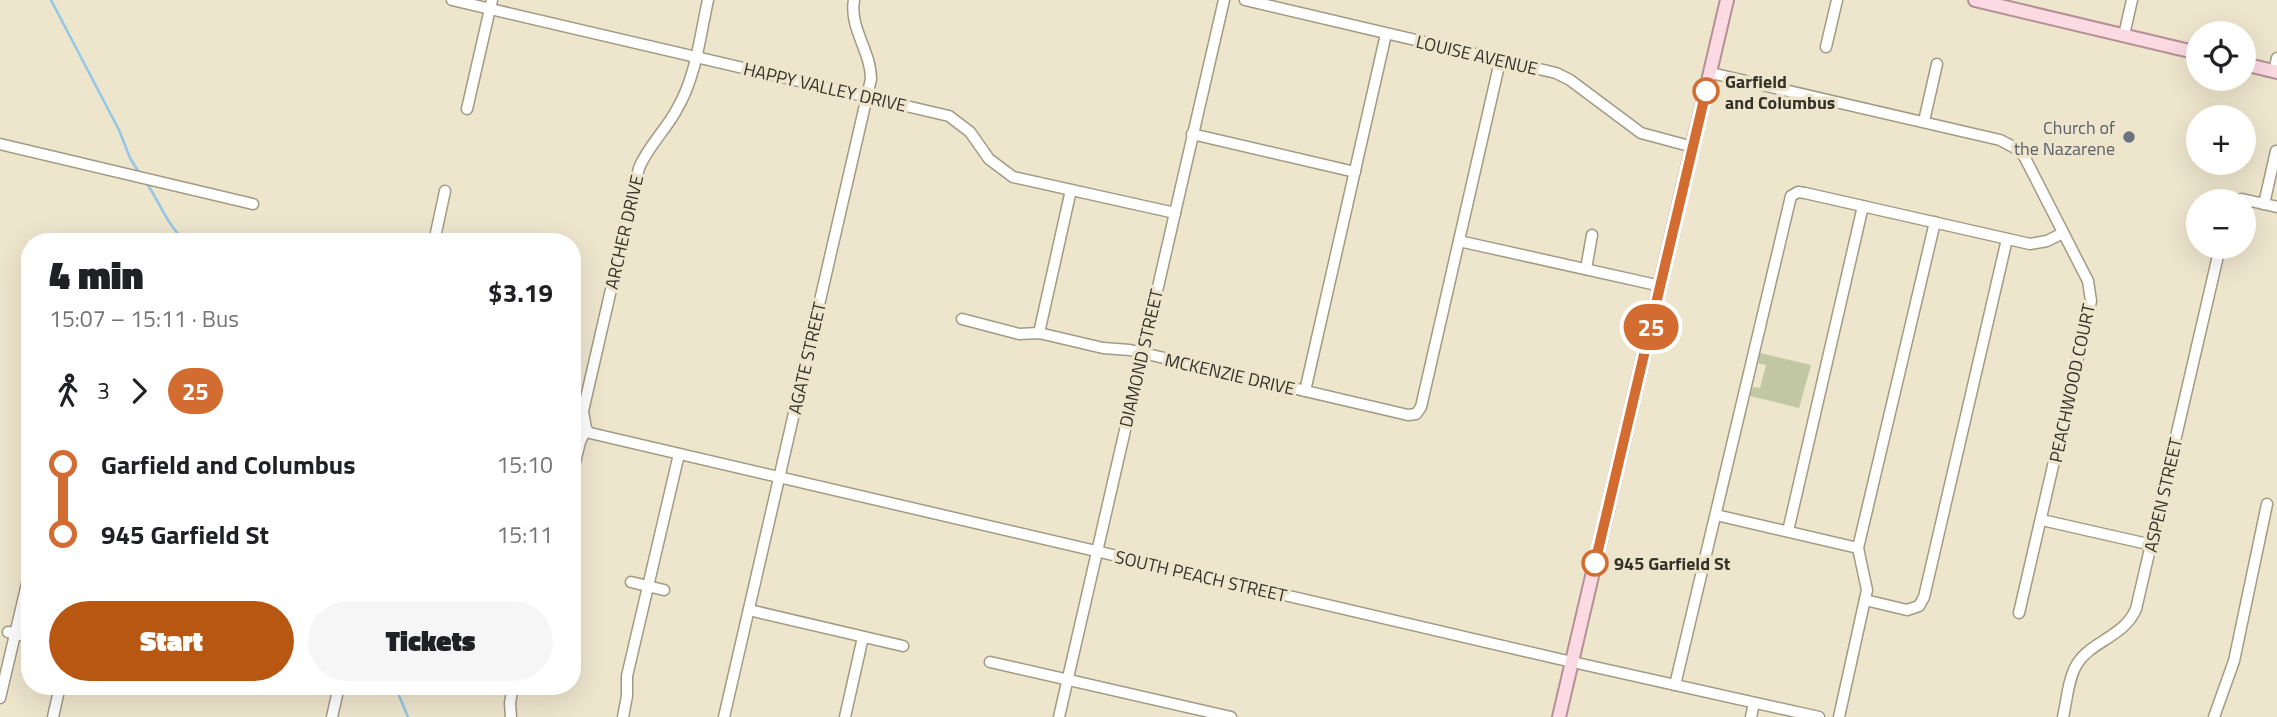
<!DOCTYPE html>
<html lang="en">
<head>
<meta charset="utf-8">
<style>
  :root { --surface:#fff; --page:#f6f6f6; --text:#202124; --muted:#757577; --accent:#b75712 }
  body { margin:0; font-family:"Titillium Web",sans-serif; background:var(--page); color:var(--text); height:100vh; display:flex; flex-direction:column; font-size:26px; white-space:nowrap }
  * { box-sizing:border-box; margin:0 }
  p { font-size:23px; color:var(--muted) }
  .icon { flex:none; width:38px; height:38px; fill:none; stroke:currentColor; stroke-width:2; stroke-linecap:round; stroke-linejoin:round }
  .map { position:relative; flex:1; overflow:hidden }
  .side { position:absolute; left:21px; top:233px; width:560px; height:462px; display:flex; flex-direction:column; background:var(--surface); border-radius:28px; box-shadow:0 7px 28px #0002 }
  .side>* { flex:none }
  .badge { padding:0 14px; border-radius:23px; font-size:24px; line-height:46px }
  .fabs { position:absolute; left:2186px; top:21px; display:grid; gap:14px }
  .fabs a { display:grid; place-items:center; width:70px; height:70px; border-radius:50%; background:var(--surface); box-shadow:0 7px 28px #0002; font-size:35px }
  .map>.badge { position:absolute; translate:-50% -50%; box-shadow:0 0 0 4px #fff }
  .legs { display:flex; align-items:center; gap:10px; height:77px; padding:0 28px; font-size:23px }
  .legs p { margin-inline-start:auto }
  .headline { display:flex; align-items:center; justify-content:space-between; height:119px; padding:0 28px }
  h1 { font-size:38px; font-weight:800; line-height:52px }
  .primary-button { display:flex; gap:14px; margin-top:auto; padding:14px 28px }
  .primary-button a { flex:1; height:80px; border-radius:42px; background:var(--accent); color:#fff; font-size:28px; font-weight:800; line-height:80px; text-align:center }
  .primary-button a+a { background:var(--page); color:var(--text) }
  ul { padding:0 28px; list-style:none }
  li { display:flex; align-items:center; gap:24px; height:70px; font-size:26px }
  li i { display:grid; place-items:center; width:10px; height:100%; margin:0 9px; background:currentColor }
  li i::after { content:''; width:18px; height:18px; margin:-9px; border:5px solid; border-radius:50%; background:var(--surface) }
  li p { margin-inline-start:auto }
  li:first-child i { background:linear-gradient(#0000 50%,currentColor 0) }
  li:last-child i { background:linear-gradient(currentColor 50%,#0000 0) }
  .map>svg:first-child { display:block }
</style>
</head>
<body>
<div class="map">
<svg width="2277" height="717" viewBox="0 0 2277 717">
  <rect width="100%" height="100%" fill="#eee5cd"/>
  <path fill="#c1c7a3" d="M1760,353l51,12 -12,43 -49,-12 3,-9 7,1 6,-23 -8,-2z"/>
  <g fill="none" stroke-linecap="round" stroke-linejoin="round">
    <g stroke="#93c6e7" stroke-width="2.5">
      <path d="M51,0l68,130 11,28 10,16"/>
      <path d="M146,182c14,21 21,43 40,60"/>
      <path d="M395,686l13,31"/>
    </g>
    <g stroke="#a29a83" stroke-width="13">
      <g id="minor">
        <path d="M452,0l497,116 21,16 19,27 24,18 162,36"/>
        <path d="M1245,0l311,73 14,7 71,53 52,14"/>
        <path d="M2124,35l8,-35"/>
        <path d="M1826,47l11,-47"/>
        <path d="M2274,71l3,-13"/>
        <path d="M1711,73l289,67 19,10 6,8 63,123 3,20 -72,312"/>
        <path d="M467,109l25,-109"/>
        <path d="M1924,121l13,-57"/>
        <path d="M1192,134l163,38"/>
        <path d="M0,144l253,60"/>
        <path d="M2236,201l6,-2 35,8"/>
        <path d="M2264,204l12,-53"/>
        <path d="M1459,241l202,45"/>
        <path d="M434,242l11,-51"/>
        <path d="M1586,269l6,-34"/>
        <path d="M962,319l57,15 20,-1 64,15 27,2 278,65 8,-1 5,-7 79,-346"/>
        <path d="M1039,333l32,-143"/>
        <path d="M1305,391l81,-357"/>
        <path d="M586,429l4,4 969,226 260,58"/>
        <path d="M572,474l8,-32 6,-13 -3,-18 56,-243c9,-22 27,-38 38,-59 19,-32 23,-73 31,-109"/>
        <path d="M1716,515l142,33"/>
        <path d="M2042,520l110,25"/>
        <path d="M1788,531l75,-325"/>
        <path d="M631,582l33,8"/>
        <path d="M1865,600l42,10 12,-4 5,-9 83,-358"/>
        <path d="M749,610l154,36"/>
        <path d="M8,632l22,5"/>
        <path d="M990,662l241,55"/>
        <path d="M1675,685l116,-489 7,-4 7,1 225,51 17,-3 16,-8"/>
        <path d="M0,698l30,-127"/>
        <path d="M53,717l7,-31"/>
        <path d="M332,717l7,-31"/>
        <path d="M511,717l-1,-14 3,-17"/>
        <path d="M623,717l4,-21v-20l52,-222"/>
        <path d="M724,717l147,-638c0,-28 -22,-51 -17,-79"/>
        <path d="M845,717l18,-80"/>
        <path d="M1059,717l165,-717"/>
        <path d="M1751,717l3,-14"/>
        <path d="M1839,717l28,-127 -9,-42 77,-326"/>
        <path d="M2063,717c4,-17 5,-38 14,-53 14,-23 47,-27 59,-55l84,-362"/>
        <path d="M2214,717l20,-56 33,-157"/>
      </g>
    </g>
    <g stroke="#b59096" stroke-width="16">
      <g id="major">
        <path d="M1975,0l223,53"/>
        <path d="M2244,64l33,8"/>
        <path d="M1559,717l168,-717"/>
      </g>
    </g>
    <use href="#minor" stroke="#fff" stroke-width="10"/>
    <use href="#major" stroke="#fcdae3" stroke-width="12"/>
  </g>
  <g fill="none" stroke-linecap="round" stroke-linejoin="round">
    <g stroke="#fff" stroke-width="16">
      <path id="line-1" d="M1595,563l111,-472"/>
    </g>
    <use href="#line-1" stroke="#d36c31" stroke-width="10"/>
  </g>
  <g fill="#fff" stroke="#d36c31" stroke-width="3.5">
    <circle cx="1706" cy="91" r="12"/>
    <circle cx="1595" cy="563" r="12"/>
  </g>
  <circle fill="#6b7280" stroke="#eee5cd" stroke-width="2.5" cx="2129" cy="137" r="7"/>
  <g text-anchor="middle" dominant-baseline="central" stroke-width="7" stroke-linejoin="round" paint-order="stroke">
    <g font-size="18" fill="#353229" stroke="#eee5cd">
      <text transform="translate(1477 55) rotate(13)">LOUISE AVENUE</text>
      <text transform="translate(825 87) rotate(13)">HAPPY VALLEY DRIVE</text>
      <text transform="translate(624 232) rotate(-77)">ARCHER DRIVE</text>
      <text transform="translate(807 358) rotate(-77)">AGATE STREET</text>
      <text transform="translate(1141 358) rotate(-77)">DIAMOND STREET</text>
      <text transform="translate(1230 374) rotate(13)">MCKENZIE DRIVE</text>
      <text transform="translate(2072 383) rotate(-78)">PEACHWOOD COURT</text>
      <text transform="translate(2163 495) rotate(-77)">ASPEN STREET</text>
      <text transform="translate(1201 576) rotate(13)">SOUTH PEACH STREET</text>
    </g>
    <g font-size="18" font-weight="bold" fill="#353229" stroke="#eee5cd" text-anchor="start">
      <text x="1725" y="81">Garfield<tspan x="1725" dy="21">and Columbus</tspan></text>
      <text x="1614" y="563">945 Garfield St</text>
    </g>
    <g font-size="18" fill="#5b616d" stroke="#eee5cd" text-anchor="end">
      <text x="2115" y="127">Church of<tspan x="2115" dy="21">the Nazarene</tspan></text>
    </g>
  </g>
</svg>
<div class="fabs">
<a><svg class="icon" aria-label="locate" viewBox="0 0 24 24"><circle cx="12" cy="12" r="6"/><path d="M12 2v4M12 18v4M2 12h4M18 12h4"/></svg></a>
<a>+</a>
<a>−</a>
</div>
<b class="badge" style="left:1651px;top:327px;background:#d36c31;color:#fff">25</b>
<section class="side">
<div class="headline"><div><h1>4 min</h1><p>15:07 – 15:11 · Bus</p></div><b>$3.19</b></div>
<div class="legs"><svg class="icon" aria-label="walk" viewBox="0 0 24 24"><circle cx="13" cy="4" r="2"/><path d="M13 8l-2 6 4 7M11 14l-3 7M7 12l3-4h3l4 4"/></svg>3<svg class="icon" aria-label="forward" viewBox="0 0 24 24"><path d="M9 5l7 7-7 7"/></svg><b class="badge" style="background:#d36c31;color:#fff">25</b></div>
<ul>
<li><i style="color:#d36c31"></i><b>Garfield and Columbus</b><p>15:10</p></li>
<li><i style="color:#d36c31"></i><b>945 Garfield St</b><p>15:11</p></li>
</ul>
<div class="primary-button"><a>Start</a><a>Tickets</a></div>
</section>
</div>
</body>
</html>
